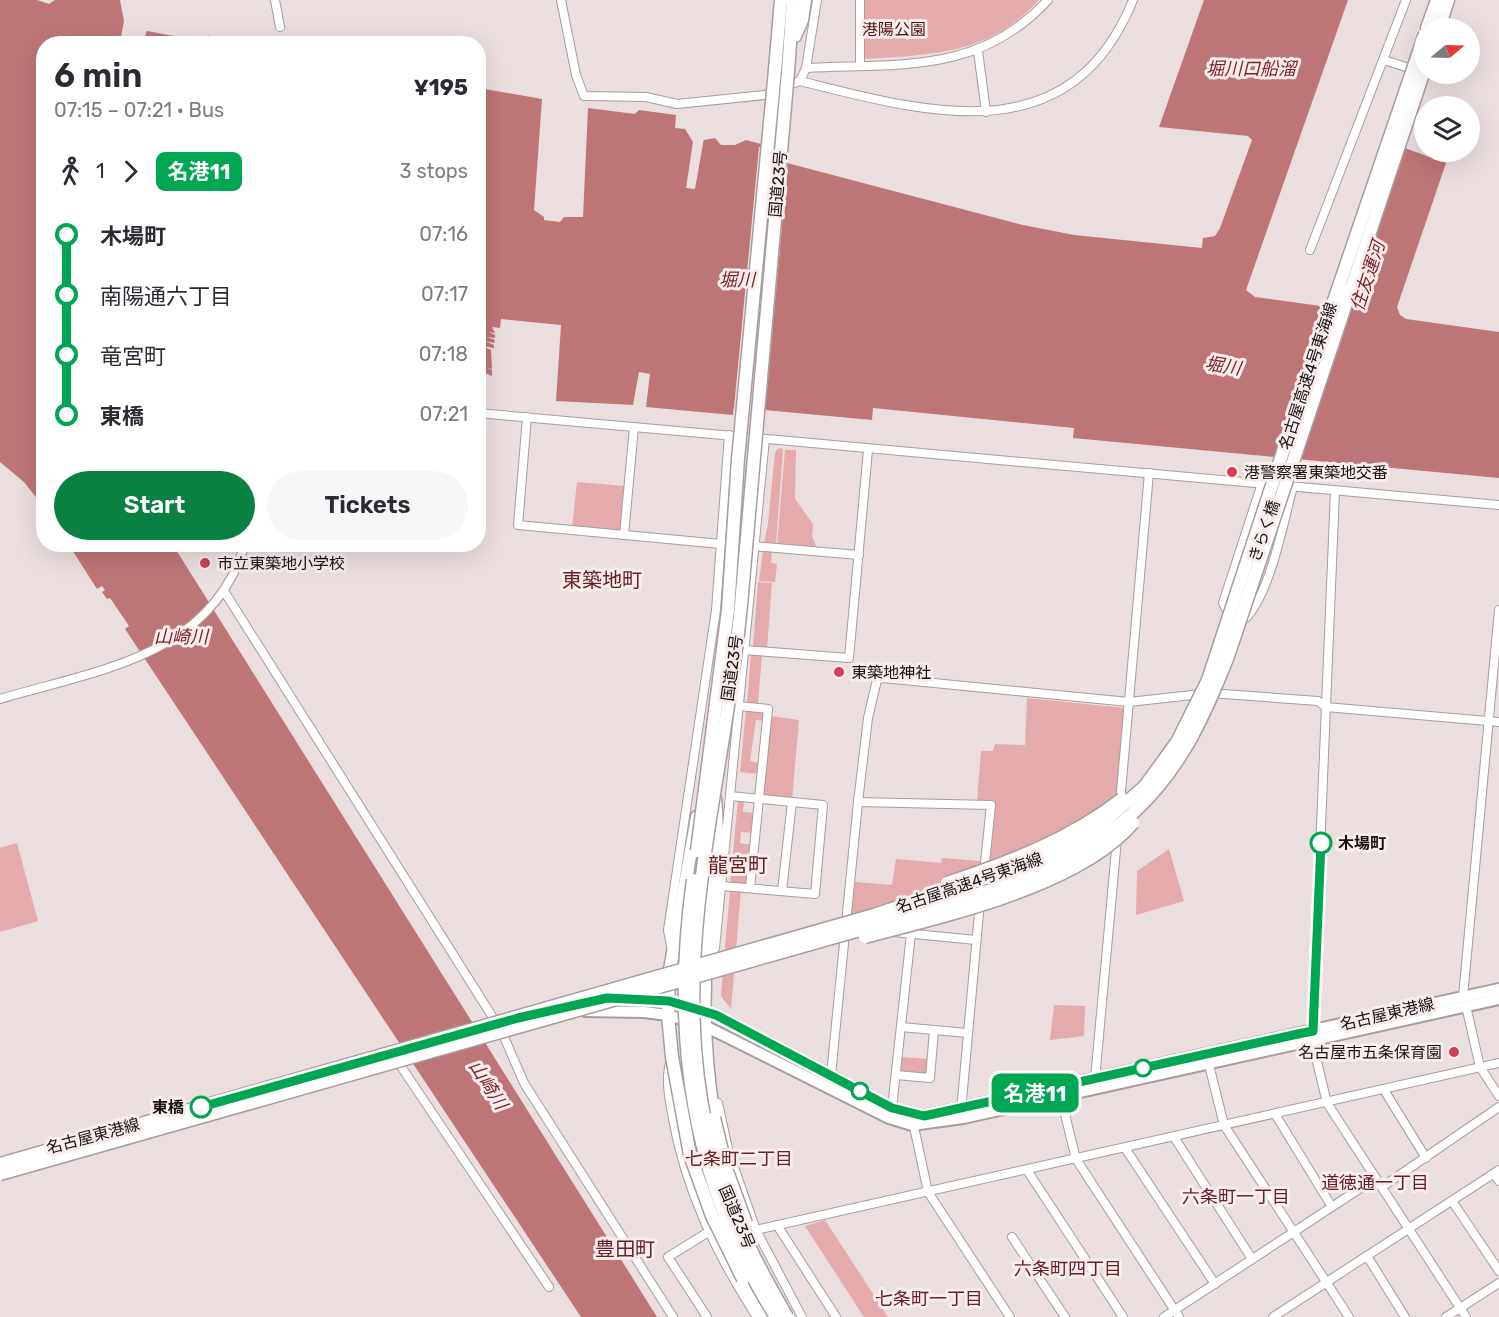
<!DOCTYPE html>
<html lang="en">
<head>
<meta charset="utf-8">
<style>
  :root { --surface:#fff; --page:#f7f7f7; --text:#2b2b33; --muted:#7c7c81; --accent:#0b8043 }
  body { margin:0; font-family:Rubik,"Noto Sans JP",sans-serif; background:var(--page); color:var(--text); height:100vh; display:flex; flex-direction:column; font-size:22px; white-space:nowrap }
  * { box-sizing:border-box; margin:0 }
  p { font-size:20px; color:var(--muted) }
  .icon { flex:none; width:33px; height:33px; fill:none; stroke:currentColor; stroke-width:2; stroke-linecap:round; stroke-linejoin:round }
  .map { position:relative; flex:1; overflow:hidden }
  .sheet { position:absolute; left:36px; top:36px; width:450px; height:516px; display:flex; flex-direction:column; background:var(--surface); border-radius:24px; box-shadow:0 6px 24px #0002 }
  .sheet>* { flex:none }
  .badge { padding:0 12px; border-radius:9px; font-size:21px; line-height:39px }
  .needle { width:39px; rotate:71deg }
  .buttons { position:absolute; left:1414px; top:18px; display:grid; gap:12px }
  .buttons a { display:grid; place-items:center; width:66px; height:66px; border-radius:50%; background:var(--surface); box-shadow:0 6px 24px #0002; font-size:30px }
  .map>.badge { position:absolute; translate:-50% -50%; box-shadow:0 0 0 3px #fff }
  .legs { display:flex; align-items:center; gap:9px; height:66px; padding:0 18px; font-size:20px }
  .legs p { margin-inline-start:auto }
  .overview { display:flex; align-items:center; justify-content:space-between; height:102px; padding:0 18px }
  h1 { font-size:33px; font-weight:600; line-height:45px }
  .action { display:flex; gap:12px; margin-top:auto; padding:12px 18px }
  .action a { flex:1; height:69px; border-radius:36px; background:var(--accent); color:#fff; font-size:24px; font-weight:600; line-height:69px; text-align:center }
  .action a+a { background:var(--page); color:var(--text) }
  ul { padding:0 18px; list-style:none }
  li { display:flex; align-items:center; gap:21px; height:60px; font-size:22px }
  li i { display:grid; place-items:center; width:9px; height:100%; margin:0 8px; background:currentColor }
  li i::after { content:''; width:15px; height:15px; margin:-8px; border:4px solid; border-radius:50%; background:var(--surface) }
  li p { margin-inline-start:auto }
  li:first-child i { background:linear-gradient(#0000 50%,currentColor 0) }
  li:last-child i { background:linear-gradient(currentColor 50%,#0000 0) }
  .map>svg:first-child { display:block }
</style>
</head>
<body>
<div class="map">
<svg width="1499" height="1317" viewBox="0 0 1499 1317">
  <rect width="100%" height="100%" fill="#ebdedf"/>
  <g fill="#e5aaac">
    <path d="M865,0h174c-49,54 -104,54 -172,59l-3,-2z"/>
    <path d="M779,448l4,1 -7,95 -12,-1 4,-19 7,-72z"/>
    <path d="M785,450h11l-1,49 18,25 -1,12 5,13 -40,-4z"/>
    <path d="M577,482l48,4 -4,46 -49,-5z"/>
    <path d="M763,551l9,1 -1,11 6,1 -2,18 -16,-1z"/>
    <path d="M758,582l14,1 -5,66 -14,-1z"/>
    <path d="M751,654l11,1 -4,49 -11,-1z"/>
    <path d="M1027,698l98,10 -7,91 -41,27 -93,39 8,-61 -15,-2 4,-51h12l2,-7 30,1z"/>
    <path d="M746,709l19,4 -1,8 -8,-1 -6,41 10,2 -1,11 -19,-2z"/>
    <path d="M771,716l28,4 -7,80 -30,-3z"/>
    <path d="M738,800l6,1 -1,11 12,1 -2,20 -12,-1 -1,11 12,2 -6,41 -16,-2z"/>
    <path d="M17,843l21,78 -38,11v-84z"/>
    <path d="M1169,849l15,52 -48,14 1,-44z"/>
    <path d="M942,858l38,3 -5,44 -125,15 5,-38 37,3 4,-26 45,4z"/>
    <path d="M730,889l11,1 -10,119 -10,-13z"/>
    <path d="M1054,1005l31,1 -1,30 -34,4z"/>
    <path d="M900,1057l29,2v18l-31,-3z"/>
    <path d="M825,1220l63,97h-24l-59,-91z"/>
  </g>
  <g fill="#be7578">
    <path d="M0,0h37l12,4 6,-4h65l4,21 -3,16 23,2 3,-8 59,11 3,-8 -1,9 -164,1 -1,462 -19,-24 -24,-20z"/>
    <path d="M1204,0h144l-102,290 9,7 80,11 11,-6 59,-154 41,15 -49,144 3,8 6,4 93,13v146l-426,-40 1,-10 -201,-20 -1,12 -138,-13 -1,8 -87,-8 4,-33 -11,-2 -6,33 -77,-4 5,-76 -60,-6 -1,9 -8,-1 3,6 -6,-1 6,3v3l-8,-1 8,3 -1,3 -9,-2 9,4v3l-12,-2 9,4 1,19 -4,-1 4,2v6l-8,-3 -5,9v-294l63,11 -8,111 10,7v3l16,2 4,-5h19l5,-109 47,6 4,-4 37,5 -1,13 10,1 8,13 22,-4 6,7h14l11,-5 42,11 -1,12 236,62 51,10 128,13 1,-10 12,-2 5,-8 32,-88 -4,-4 -89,-9z"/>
    <path d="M69,545h104l484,772h-76l-456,-688 4,-3 -19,-28 -3,1 -5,-7 3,-2 -3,-4 -5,3z"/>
  </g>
  <g fill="#ebdedf">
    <path d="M697,137l7,1 -9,51 -9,-1 7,-46z"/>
    <path d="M762,141l27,8 -24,264 -29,-2 -3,7 26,-271h2z"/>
  </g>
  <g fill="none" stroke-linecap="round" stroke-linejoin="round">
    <g stroke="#a89c9d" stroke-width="10">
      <g id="minor">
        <path d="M275,0l5,27"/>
        <path d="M561,0l15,75 8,21 62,1 31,7 88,-9 10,-4"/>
        <path d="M978,51l8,61"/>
        <path d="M1384,60l25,8"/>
        <path d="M860,65v-65"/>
        <path d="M806,68c92,-5 173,7 242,-68"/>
        <path d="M800,81l6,-13 11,-68"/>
        <path d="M786,86l14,-5c125,31 270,75 333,-81"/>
        <path d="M1310,250l96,-250"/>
        <path d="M478,413l1021,92"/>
        <path d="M527,417l-9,108 203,19"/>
        <path d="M1335,491l-23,550 15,62 139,214"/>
        <path d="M624,535l10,-108"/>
        <path d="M753,546l106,9"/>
        <path d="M224,591l273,433"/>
        <path d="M1229,615l-6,-12 39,-120"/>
        <path d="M1240,617l6,1c25,-27 37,-95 47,-131"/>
        <path d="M744,650l105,8 19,-208"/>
        <path d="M0,699c97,-29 212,-42 245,-155"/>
        <path d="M739,706l29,3 -18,179"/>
        <path d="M858,802l133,3 -7,67"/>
        <path d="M1120,803l29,-330"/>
        <path d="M722,886l93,8 8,-89 -93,-9"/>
        <path d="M782,891l10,-89"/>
        <path d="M894,932l82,8"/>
        <path d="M671,946l-3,-16 48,-320 13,-175"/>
        <path d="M708,963l7,-15 50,-509"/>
        <path d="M1463,997l36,-387"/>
        <path d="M1466,1006l14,61 19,29"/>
        <path d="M901,1027l66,6"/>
        <path d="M501,1030l23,53 149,234"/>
        <path d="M396,1059l153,228"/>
        <path d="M671,1060c-6,18 -2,35 1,54 13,75 44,140 85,203"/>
        <path d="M1209,1065l15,60 125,192"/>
        <path d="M831,1075l27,-273 10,-84 9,-38 6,-2 246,24 81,-9 108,8 8,6 173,15"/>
        <path d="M896,1075l34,3 4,-48"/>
        <path d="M1095,1079l22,-240"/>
        <path d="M1384,1090l42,68"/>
        <path d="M1061,1098l15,61 103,158"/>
        <path d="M718,1103l11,50 27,77 46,87"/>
        <path d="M892,1108l19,-174"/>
        <path d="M961,1111l19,-209"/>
        <path d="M1275,1114l57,93"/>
        <path d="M913,1122l15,70 82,125"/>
        <path d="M1174,1137l78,122"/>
        <path d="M1125,1148l90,136"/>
        <path d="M1027,1170l96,147"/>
        <path d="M1494,1174l5,7"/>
        <path d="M1382,1187l117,-80"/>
        <path d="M1452,1201l47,70"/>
        <path d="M777,1225l59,92"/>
        <path d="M756,1230l743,-167"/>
        <path d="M1012,1237l53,80"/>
        <path d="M1367,1256l38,61"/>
        <path d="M707,1317l-39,-60 42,-26"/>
        <path d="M1164,1317l212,-139"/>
        <path d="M1273,1317l226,-147"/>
        <path d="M1446,1317l53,-34"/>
      </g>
    </g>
    <g stroke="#a89c9d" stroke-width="14">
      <g id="major">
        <path d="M625,999l44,2 47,14 176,93 32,8 575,-127"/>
        <path d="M585,1011l59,1 24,3 37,11 184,92 23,7 51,-7 536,-119"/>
      </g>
    </g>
    <g stroke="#a89c9d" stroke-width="15">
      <g id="highway">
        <path d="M1427,28l10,-28"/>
        <path d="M1439,28l9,-28"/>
        <path d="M795,36l7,-16 3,-20"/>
        <path d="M775,70l6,-70"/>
        <path d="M788,72l5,-72"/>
        <path d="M672,1057l-4,-42 1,-40 28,-158"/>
        <path d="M714,1118c-9,-57 -12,-115 -7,-173 4,-49 14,-97 8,-146"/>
        <path d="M743,1279l24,38"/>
      </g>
    </g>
    <use href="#minor" stroke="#fff" stroke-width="8"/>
    <use href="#major" stroke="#fff" stroke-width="10"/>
    <use href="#highway" stroke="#fff" stroke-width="12"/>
    <g stroke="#a89c9d" stroke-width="10" stroke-linecap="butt">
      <path id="minor-bridge" d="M1335,318l9,-29"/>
    </g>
    <g stroke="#a89c9d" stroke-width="15" stroke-linecap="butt">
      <g id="highway-bridge">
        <path d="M697,851l31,-241 10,-151 37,-389"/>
        <path d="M693,880c-22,156 -2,302 83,437"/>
        <path d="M947,883c63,-21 122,-43 175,-84"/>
        <path d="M865,937c81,-22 212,-50 268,-114"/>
        <path d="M672,1057l18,98 22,61 31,63"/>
        <path d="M714,1118l13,53 19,52"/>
        <path d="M0,1164l874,-249 171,-57 49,-27 51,-45 32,-44 31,-62 91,-277 126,-369"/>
        <path d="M0,1174l895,-254c120,-38 224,-58 292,-175 16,-27 28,-57 40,-86l198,-591"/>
        <path d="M787,1317c-34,-59 -65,-119 -80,-187 -40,-175 18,-350 34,-525 17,-178 31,-356 47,-533"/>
      </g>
    </g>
    <use href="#minor-bridge" stroke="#fff" stroke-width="8"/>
    <use href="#highway-bridge" stroke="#fff" stroke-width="12"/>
  </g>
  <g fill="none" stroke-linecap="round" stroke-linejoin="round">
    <g stroke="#fff" stroke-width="14">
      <path id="line-1" d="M201,1107l317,-89 89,-20 62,3 47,14 176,93 32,8 374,-82 15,-3 8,-188"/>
    </g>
    <use href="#line-1" stroke="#00a651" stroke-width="9"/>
  </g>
  <g fill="#d24155" stroke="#f8ecec" stroke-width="2">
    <circle cx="1232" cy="472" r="6"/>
    <circle cx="205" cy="563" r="6"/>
    <circle cx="839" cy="672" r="6"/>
    <circle cx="1454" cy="1052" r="6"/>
  </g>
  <g fill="#fff" stroke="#00a651" stroke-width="3">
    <circle cx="1321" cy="843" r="10"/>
    <circle cx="1143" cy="1068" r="8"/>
    <circle cx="860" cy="1091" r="8"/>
    <circle cx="201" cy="1107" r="10"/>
  </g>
  <g text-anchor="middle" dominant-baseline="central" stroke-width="6" stroke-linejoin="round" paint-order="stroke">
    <g font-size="16" fill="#530f1a" stroke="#f8ecec">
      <text x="894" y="29">港陽公園</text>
    </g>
    <g font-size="16" fill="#171212" stroke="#f8ecec">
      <text transform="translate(778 184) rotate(-85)">国道23号</text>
      <text transform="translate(1308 376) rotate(-72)">名古屋高速4号東海線</text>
      <text transform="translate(1264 531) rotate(-71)">きらく橋</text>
      <text transform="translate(732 668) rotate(-82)">国道23号</text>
      <text transform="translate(969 883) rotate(-19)">名古屋高速4号東海線</text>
      <text transform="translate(1387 1014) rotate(-13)">名古屋東港線</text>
      <text transform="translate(93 1136) rotate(-15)">名古屋東港線</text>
      <text transform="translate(737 1217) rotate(67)">国道23号</text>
    </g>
    <g font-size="16" fill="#171212" stroke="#f8ecec" text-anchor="start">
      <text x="1244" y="472">港警察署東築地交番</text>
      <text x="217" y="563">市立東築地小学校</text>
      <text x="851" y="672">東築地神社</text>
      <text x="1442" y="1052" text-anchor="end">名古屋市五条保育園</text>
    </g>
    <g font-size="16" font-weight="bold" fill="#171212" stroke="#f8ecec" text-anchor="start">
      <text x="1338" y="843">木場町</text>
      <text x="184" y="1107" text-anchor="end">東橋</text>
    </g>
    <g font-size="18" font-style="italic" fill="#791f2c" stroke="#f8ecec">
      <text x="1251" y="69">堀川口船溜</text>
      <text transform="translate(1368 276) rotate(-72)">住友運河</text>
      <text x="737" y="280">堀川</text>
      <text transform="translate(1223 366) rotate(9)">堀川</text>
      <text x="181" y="637">山崎川</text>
      <text transform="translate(488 1085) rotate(57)">山崎川</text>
    </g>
    <g font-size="18" fill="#662028" stroke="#f8ecec">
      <text x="739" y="1159">七条町二丁目</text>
      <text x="1375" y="1183">道徳通一丁目</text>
      <text x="1236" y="1197">六条町一丁目</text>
      <text x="1068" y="1269">六条町四丁目</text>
      <text x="929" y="1299">七条町一丁目</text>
    </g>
    <g font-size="20" fill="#662028" stroke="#f8ecec">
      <text x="602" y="580">東築地町</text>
      <text x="738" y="865">龍宮町</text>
      <text x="625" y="1249">豊田町</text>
    </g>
  </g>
</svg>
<div class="buttons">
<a><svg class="needle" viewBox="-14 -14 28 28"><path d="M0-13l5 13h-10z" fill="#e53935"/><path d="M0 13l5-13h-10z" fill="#7c7c81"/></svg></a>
<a><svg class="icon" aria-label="layers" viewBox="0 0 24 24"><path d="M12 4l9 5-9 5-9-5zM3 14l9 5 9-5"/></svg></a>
</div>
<b class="badge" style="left:1035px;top:1093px;background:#00a651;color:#fff">名港11</b>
<section class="sheet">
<div class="overview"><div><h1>6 min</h1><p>07:15 – 07:21 · Bus</p></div><b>¥195</b></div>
<div class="legs"><svg class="icon" aria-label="walk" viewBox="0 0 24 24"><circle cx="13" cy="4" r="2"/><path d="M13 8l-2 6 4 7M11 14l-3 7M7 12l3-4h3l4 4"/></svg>1<svg class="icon" aria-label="forward" viewBox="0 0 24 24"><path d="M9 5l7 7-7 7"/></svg><b class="badge" style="background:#00a651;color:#fff">名港11</b><p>3 stops</p></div>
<ul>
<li><i style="color:#00a651"></i><b>木場町</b><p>07:16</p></li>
<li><i style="color:#00a651"></i><span>南陽通六丁目</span><p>07:17</p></li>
<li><i style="color:#00a651"></i><span>竜宮町</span><p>07:18</p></li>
<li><i style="color:#00a651"></i><b>東橋</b><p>07:21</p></li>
</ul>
<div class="action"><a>Start</a><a>Tickets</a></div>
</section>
</div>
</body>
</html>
